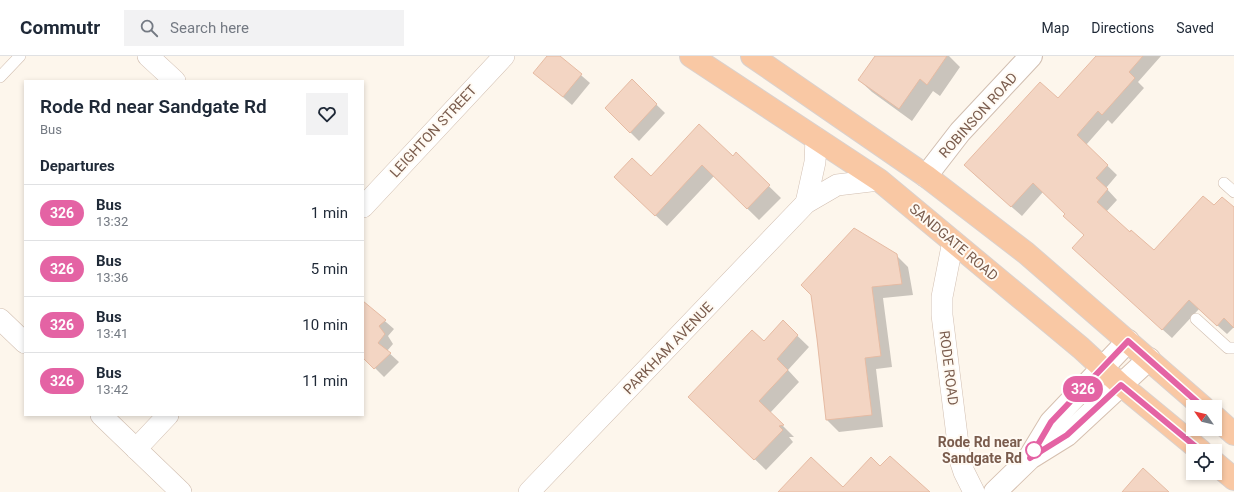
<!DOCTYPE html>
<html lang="en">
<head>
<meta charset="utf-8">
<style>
  :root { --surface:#fff; --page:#f2f2f3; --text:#1f2937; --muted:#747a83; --line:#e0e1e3 }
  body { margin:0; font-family:Roboto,sans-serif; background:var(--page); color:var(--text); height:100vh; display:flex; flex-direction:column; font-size:15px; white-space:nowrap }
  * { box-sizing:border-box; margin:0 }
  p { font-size:13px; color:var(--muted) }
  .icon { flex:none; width:22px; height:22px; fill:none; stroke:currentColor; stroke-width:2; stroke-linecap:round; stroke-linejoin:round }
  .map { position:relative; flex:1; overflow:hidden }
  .details { position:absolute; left:24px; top:24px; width:340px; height:336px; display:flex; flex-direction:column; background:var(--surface); border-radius:0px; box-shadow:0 2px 6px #0003 }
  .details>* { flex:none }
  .badge { padding:0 8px; border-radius:13px; font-size:14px; line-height:26px }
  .needle { width:26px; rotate:304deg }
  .tools { position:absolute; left:1186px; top:344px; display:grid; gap:8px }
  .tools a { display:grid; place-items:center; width:36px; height:36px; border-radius:0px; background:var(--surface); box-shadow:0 2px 6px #0003; font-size:20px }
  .map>.badge { position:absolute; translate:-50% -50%; box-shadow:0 0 0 2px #fff }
  h2 { padding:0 16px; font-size:15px; line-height:36px }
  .round { display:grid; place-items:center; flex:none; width:42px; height:42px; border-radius:0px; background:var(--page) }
  .head { display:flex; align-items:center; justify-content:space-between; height:68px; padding:0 16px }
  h1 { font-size:19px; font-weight:600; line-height:30px }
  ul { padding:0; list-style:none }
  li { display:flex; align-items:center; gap:12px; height:56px; padding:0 16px; border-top:1px solid var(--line) }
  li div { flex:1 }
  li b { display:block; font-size:15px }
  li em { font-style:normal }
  li .badge { min-width:44px; font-weight:700; text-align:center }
  header { display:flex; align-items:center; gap:24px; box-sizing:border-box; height:56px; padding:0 20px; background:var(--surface); border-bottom:1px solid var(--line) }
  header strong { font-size:19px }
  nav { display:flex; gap:22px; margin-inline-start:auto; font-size:14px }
  .search { width:280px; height:36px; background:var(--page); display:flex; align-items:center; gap:10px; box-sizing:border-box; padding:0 14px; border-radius:0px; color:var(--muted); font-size:15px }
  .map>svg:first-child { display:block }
</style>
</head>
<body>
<header>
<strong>Commutr</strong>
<div class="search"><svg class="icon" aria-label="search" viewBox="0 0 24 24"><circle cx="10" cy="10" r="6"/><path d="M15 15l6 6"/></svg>Search here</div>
<nav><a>Map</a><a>Directions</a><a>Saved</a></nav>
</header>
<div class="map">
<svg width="1234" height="436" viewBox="0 0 1234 436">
  <rect width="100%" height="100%" fill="#fdf6ec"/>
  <g fill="#0003">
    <path d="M548,0h11l31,27 -18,22 -37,-32z"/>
    <path d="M876,0h73l11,11 -20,29 -7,-5 -21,30 -40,-29 -13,-12z"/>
    <path d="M1097,0h64l-23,26 6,6 -32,36 -4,-4 -22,25 31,30 -11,13 11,12 -11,12 24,21 24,19 60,-46 20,3v118l-7,7 -28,-25 -27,29 -89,-80 2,-22 -19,-22 -23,-22 -21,24 -47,-41 83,-76z"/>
    <path d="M632,25l33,32 -26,28 -33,-33z"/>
    <path d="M736,98l45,44 -22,22 -45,-44 -47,50 -40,-37 24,-12 82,-20z"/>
    <path d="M896,199l12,12 5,28 -30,3 9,69 -16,2 7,58 -44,5 -12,-12 -15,-125z"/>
    <path d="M363,246l31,27 -6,7 5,8 -6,7 12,11 -15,15 -21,-21z"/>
    <path d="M783,266l26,25 -21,23 11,12 -29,31 24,24h-5l4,5 -27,28 -65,-62z"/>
  </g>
  <g fill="#f3d5c3" stroke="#e6bba3">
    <path d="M547,0h13l22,18 -19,23 -30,-24z"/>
    <path d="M875,0h72l-20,29 -7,-6 -21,30 -41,-29z"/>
    <path d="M1096,0h47l-14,16 6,6 -33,37 -4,-4 -21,24 31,30 -12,13 12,11 -11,13 33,30 1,-2 23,20 49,-54 11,9 8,-8 12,10v121l-10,-10 -7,8 -28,-26 -27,30 -90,-82 12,-13 -21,-19 2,-2 -32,-31 -22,24 -47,-42 76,-83 18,16z"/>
    <path d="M632,23l25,25 -27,29 -25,-25z"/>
    <path d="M699,68l34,32 3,-4 34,33 -23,24 -45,-44 -47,51 -41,-39 18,-19 19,18z"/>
    <path d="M854,172l43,26 5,30 -30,3 9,69 -16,2 7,57 -46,5 -9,-81 -6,-44 -10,-10z"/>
    <path d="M363,245l23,19 -7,6 6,8 -7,9 13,10 -17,16 -10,-10 -1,2z"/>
    <path d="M783,264l15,15 -21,24 11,11 -29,31 25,24 -5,1 4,4 -29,30 -66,-63 64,-67 12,11z"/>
    <path d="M890,400l40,36h-152l33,-35 32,30 28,-30 9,9z"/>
    <path d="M1143,412l26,24h-47z"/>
  </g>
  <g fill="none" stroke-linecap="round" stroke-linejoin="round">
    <g stroke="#d1beb0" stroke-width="12">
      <g id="service">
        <path d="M0,21l20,-21"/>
        <path d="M1224,127l10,9"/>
        <path d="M1196,263l32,29h6"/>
      </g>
    </g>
    <g stroke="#d1beb0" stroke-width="22">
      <g id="minor">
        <path d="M148,0l27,25"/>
        <path d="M806,147l9,-41 1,-24"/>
        <path d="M363,151l141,-151"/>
        <path d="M953,185l-11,56v18l18,145 4,12 10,20"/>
        <path d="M0,263l25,24"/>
        <path d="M101,359l80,77"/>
        <path d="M136,393l32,-34"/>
        <path d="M529,436l277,-289 31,-18 42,-5"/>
      </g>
    </g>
    <g stroke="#d1beb0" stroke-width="24">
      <path id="tertiary" d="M926,120l34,-44 71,-76"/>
    </g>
    <g stroke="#d6c0b0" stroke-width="24">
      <g id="secondary">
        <path d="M1031,399l20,-33 77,-81"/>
        <path d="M995,436l35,-34 37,-23 82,-76"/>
      </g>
    </g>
    <g stroke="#dad1cd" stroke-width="24">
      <g id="trunk">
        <path d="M691,0l188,124 202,168 40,37 80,66"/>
        <path d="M752,0l174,120 100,77 177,154"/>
        <path d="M1215,361l19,17"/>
        <path d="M1215,407l19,16"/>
      </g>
    </g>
    <use href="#service" stroke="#fff" stroke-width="11"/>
    <use href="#minor" stroke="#fff" stroke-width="21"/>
    <use href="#tertiary" stroke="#fff" stroke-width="22"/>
    <use href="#secondary" stroke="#fff" stroke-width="22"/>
    <use href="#trunk" stroke="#f9c8a4" stroke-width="22"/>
  </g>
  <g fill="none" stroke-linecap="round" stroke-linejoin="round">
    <g stroke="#fff" stroke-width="9">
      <path id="line" d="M1201,395l-80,-66 -54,50 -37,23 21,-36 77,-81 75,66"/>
    </g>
    <use href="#line" stroke="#e463a4" stroke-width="6"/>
  </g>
  <circle fill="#fff" stroke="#e463a4" stroke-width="2" cx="1034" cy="394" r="8"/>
  <g text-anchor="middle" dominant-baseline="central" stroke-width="4" stroke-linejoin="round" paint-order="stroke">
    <g font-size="14" fill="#7a5c4d" stroke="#fffaf3">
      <text transform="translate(978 59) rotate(-48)">ROBINSON ROAD</text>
      <text transform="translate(433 75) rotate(-47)">LEIGHTON STREET</text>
      <text transform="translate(954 186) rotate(40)">SANDGATE ROAD</text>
      <text transform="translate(668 292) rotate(-46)">PARKHAM AVENUE</text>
      <text transform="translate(949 312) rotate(83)">RODE ROAD</text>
    </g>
    <g font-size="14" font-weight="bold" fill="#7a5c4d" stroke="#fffaf3" text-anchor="end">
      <text x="1022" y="386">Rode Rd near<tspan x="1022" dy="16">Sandgate Rd</tspan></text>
    </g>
  </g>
</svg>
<div class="tools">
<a><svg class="needle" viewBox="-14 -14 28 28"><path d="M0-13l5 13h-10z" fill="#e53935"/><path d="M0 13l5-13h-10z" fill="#747a83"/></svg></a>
<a><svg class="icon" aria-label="locate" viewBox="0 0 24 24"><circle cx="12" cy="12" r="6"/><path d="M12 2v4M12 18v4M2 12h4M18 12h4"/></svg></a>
</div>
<b class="badge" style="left:1083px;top:333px;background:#e463a4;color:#fff">326</b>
<section class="details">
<div class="head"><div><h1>Rode Rd near Sandgate Rd</h1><p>Bus</p></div><a class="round"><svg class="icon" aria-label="heart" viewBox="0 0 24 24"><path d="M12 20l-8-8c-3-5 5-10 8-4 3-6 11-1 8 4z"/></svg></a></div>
<h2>Departures</h2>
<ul>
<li><span class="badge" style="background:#e463a4;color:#fff">326</span><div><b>Bus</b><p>13:32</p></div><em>1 min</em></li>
<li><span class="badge" style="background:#e463a4;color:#fff">326</span><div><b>Bus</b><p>13:36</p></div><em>5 min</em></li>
<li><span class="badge" style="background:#e463a4;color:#fff">326</span><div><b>Bus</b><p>13:41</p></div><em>10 min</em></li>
<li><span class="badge" style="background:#e463a4;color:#fff">326</span><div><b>Bus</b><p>13:42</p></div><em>11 min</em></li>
</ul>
</section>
</div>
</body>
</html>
